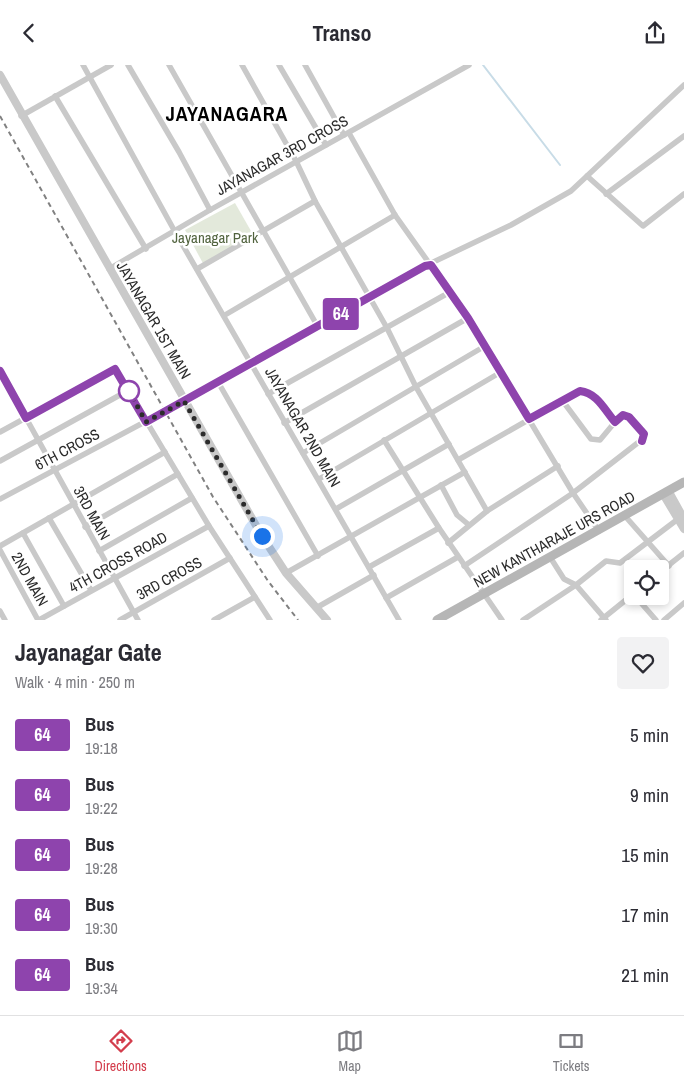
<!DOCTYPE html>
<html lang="en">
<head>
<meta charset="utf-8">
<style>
  :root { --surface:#fff; --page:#f2f2f3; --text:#2b2b33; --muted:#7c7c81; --line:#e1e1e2; --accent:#d33e4d }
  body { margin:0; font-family:"Archivo Narrow",sans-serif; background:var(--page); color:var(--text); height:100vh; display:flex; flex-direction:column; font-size:19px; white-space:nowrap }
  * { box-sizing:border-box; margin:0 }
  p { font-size:16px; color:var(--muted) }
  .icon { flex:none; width:28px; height:28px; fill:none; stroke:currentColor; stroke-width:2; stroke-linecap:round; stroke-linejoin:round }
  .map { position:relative; height:555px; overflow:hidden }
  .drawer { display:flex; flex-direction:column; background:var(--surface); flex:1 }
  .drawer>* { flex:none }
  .badge { padding:0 10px; border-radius:4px; font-size:18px; line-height:32px }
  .controls { position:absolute; left:624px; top:495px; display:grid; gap:10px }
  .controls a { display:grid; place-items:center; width:45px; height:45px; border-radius:5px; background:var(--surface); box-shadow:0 2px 8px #0003; font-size:25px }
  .you { position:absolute; width:25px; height:25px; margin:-12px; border:4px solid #fff; border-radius:50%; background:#1a73e8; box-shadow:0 0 0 8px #1a73e833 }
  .map>.badge { position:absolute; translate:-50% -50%; box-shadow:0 0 0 2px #fff }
  .round { display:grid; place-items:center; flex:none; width:52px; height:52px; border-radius:5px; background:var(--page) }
  .head { display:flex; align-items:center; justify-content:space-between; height:85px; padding:0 15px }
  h1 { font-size:24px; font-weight:800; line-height:38px }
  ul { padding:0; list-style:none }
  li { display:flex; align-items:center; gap:15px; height:60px; padding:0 15px }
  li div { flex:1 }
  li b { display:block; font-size:19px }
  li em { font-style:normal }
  li .badge { min-width:55px; font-weight:700; text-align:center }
  header { display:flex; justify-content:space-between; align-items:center; height:65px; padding:0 15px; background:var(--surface); font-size:22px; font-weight:800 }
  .tab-bar { display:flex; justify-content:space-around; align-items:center; height:70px; border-top:1px solid var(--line); background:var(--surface); font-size:14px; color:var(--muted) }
  .tab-bar a { display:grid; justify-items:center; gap:2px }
  .tab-bar .current { color:var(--accent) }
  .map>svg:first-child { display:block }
</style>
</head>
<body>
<header><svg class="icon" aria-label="back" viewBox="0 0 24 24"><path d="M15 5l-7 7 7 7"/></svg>Transo<svg class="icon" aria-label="share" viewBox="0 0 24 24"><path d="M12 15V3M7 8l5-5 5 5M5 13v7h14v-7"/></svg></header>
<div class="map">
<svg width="684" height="555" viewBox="0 0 684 555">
  <rect width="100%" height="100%" fill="#fff"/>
  <path fill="#e3e9db" d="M235,138l20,35 -50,29 -20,-37z"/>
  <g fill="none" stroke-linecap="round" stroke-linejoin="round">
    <path stroke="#c8dce7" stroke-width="2" d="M483,0l77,100"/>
    <g stroke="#c9c9c9" stroke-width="5.5">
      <path d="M83,0l91,165 225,390"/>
      <path d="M128,0l51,87 31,58"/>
      <path d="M169,0l149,262"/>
      <path d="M242,0l54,96 19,40 72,127 29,59 71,124"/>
      <path d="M279,0l47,80"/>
      <path d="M305,0l39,70"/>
      <path d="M55,31l91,153"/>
      <path d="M21,51l90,-51"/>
      <path d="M349,68l46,82 73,103 105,175 26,38"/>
      <path d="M587,111l56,50 41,-32"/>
      <path d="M606,129l78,-58"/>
      <path d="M109,204l101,-59 259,-145"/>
      <path d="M197,204l118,-68"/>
      <path d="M225,250l170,-100"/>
      <path d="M0,306l138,249"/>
      <path d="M218,317l100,174"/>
      <path d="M268,329l182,-102"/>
      <path d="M284,358l184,-105"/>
      <path d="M0,367l115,-63 94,157 61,94"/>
      <path d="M384,375l55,88 63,92"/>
      <path d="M303,388l182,-107"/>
      <path d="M458,395l121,-69 14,4 22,27"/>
      <path d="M0,396l129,-71"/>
      <path d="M319,414l182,-107"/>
      <path d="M441,420l16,30 12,10"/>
      <path d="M0,434l184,-98 241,-135 86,-41 60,-34 113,-106"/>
      <path d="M336,444l113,-65"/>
      <path d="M625,451l44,50"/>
      <path d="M49,453l42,72"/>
      <path d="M85,462l93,-53"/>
      <path d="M23,468l41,73"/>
      <path d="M448,478l39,-32 71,-45"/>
      <path d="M0,481l165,-94"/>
      <path d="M0,485l38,70"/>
      <path d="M99,486l93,-53"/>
      <path d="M550,492l14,22 12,6 30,35"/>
      <path d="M464,501l109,-73 71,-55v-4l-19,-19 -10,7 -15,18 -9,-1 -29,-39"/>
      <path d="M369,502l70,-39"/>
      <path d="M660,507l24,-19"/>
      <path d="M286,508l179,-101"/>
      <path d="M635,531l21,24"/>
      <path d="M386,533l72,-41"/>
      <path d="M316,543l58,-33"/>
      <path d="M0,546l5,9"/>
      <path d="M39,555l170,-94"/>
      <path d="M120,555l110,-62"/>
      <path d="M214,555l41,-23"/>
      <path d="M523,555l53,-35 30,-24 14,2 58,-44"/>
      <path d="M601,555l31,-25"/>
      <path d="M664,555l20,-17"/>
    </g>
    <g stroke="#c9c9c9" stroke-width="8">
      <path d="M0,10l262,461 24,37 41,47"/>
      <path d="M669,427l15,27"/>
      <path d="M663,429l21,35"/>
    </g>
    <path stroke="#b6b6b6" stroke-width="9" d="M437,555l247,-138"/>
    <path stroke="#818181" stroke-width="2" stroke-dasharray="5 4" stroke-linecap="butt" d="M0,51l213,381 55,84 30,39"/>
  </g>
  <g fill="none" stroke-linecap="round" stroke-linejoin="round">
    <g stroke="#fff" stroke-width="11">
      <path id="line" d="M0,306l26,47 89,-49 31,53 279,-156 6,-1 37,53 61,101 51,-28c17,2 24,18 35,31l8,-7 6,2 15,17 -2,7"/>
    </g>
    <use href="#line" stroke="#8e44ad" stroke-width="8"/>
    <path stroke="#2c2c2c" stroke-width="5" stroke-dasharray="0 9" d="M129,326l17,31 38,-21 78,135"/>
  </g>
  <circle fill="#fff" stroke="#8e44ad" stroke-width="2.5" cx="129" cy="326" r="10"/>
  <g text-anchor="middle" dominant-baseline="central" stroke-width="5" stroke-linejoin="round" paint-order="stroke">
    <g font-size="15" fill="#2c2c2c" stroke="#fff">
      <text transform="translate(282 90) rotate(-29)">JAYANAGAR 3RD CROSS</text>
      <text transform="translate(154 255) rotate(60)">JAYANAGAR 1ST MAIN</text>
      <text transform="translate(303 362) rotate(60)">JAYANAGAR 2ND MAIN</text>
      <text transform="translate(67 384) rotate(-28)">6TH CROSS</text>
      <text transform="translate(92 448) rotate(61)">3RD MAIN</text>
      <text transform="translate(554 474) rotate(-29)">NEW KANTHARAJE URS ROAD</text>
      <text transform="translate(118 497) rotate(-29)">4TH CROSS ROAD</text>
      <text transform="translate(169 513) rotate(-29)">3RD CROSS</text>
      <text transform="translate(30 514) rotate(61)">2ND MAIN</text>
    </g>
    <g font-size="15" fill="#51633e" stroke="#fff">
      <text x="215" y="172">Jayanagar Park</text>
    </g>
    <g font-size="20" font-weight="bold" letter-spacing="1" fill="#000" stroke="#fff">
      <text x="227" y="48">JAYANAGARA</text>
    </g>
  </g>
</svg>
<div class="controls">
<a><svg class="icon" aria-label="locate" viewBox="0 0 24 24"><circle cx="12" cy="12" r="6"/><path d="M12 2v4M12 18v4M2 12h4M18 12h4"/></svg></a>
</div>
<div class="you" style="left:262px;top:471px"></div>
<b class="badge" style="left:341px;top:249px;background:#8e44ad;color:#fff">64</b>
</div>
<section class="drawer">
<div class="head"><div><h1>Jayanagar Gate</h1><p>Walk · 4 min · 250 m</p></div><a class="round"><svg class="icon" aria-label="heart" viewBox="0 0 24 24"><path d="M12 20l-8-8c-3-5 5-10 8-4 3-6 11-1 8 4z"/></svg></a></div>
<ul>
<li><span class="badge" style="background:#8e44ad;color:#fff">64</span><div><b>Bus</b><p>19:18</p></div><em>5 min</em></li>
<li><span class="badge" style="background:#8e44ad;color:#fff">64</span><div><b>Bus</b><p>19:22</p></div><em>9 min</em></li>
<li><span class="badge" style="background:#8e44ad;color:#fff">64</span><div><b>Bus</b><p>19:28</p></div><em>15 min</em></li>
<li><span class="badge" style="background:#8e44ad;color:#fff">64</span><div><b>Bus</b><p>19:30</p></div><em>17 min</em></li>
<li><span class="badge" style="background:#8e44ad;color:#fff">64</span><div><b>Bus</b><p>19:34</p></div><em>21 min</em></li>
</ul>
</section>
<nav class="tab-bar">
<a class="current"><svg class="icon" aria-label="directions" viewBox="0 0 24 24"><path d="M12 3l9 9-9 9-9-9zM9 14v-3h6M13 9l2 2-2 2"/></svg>Directions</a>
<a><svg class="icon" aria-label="map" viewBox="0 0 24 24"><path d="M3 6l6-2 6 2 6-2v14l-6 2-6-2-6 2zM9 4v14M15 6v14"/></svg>Map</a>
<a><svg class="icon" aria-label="tickets" viewBox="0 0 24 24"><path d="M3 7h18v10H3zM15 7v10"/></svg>Tickets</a>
</nav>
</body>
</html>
